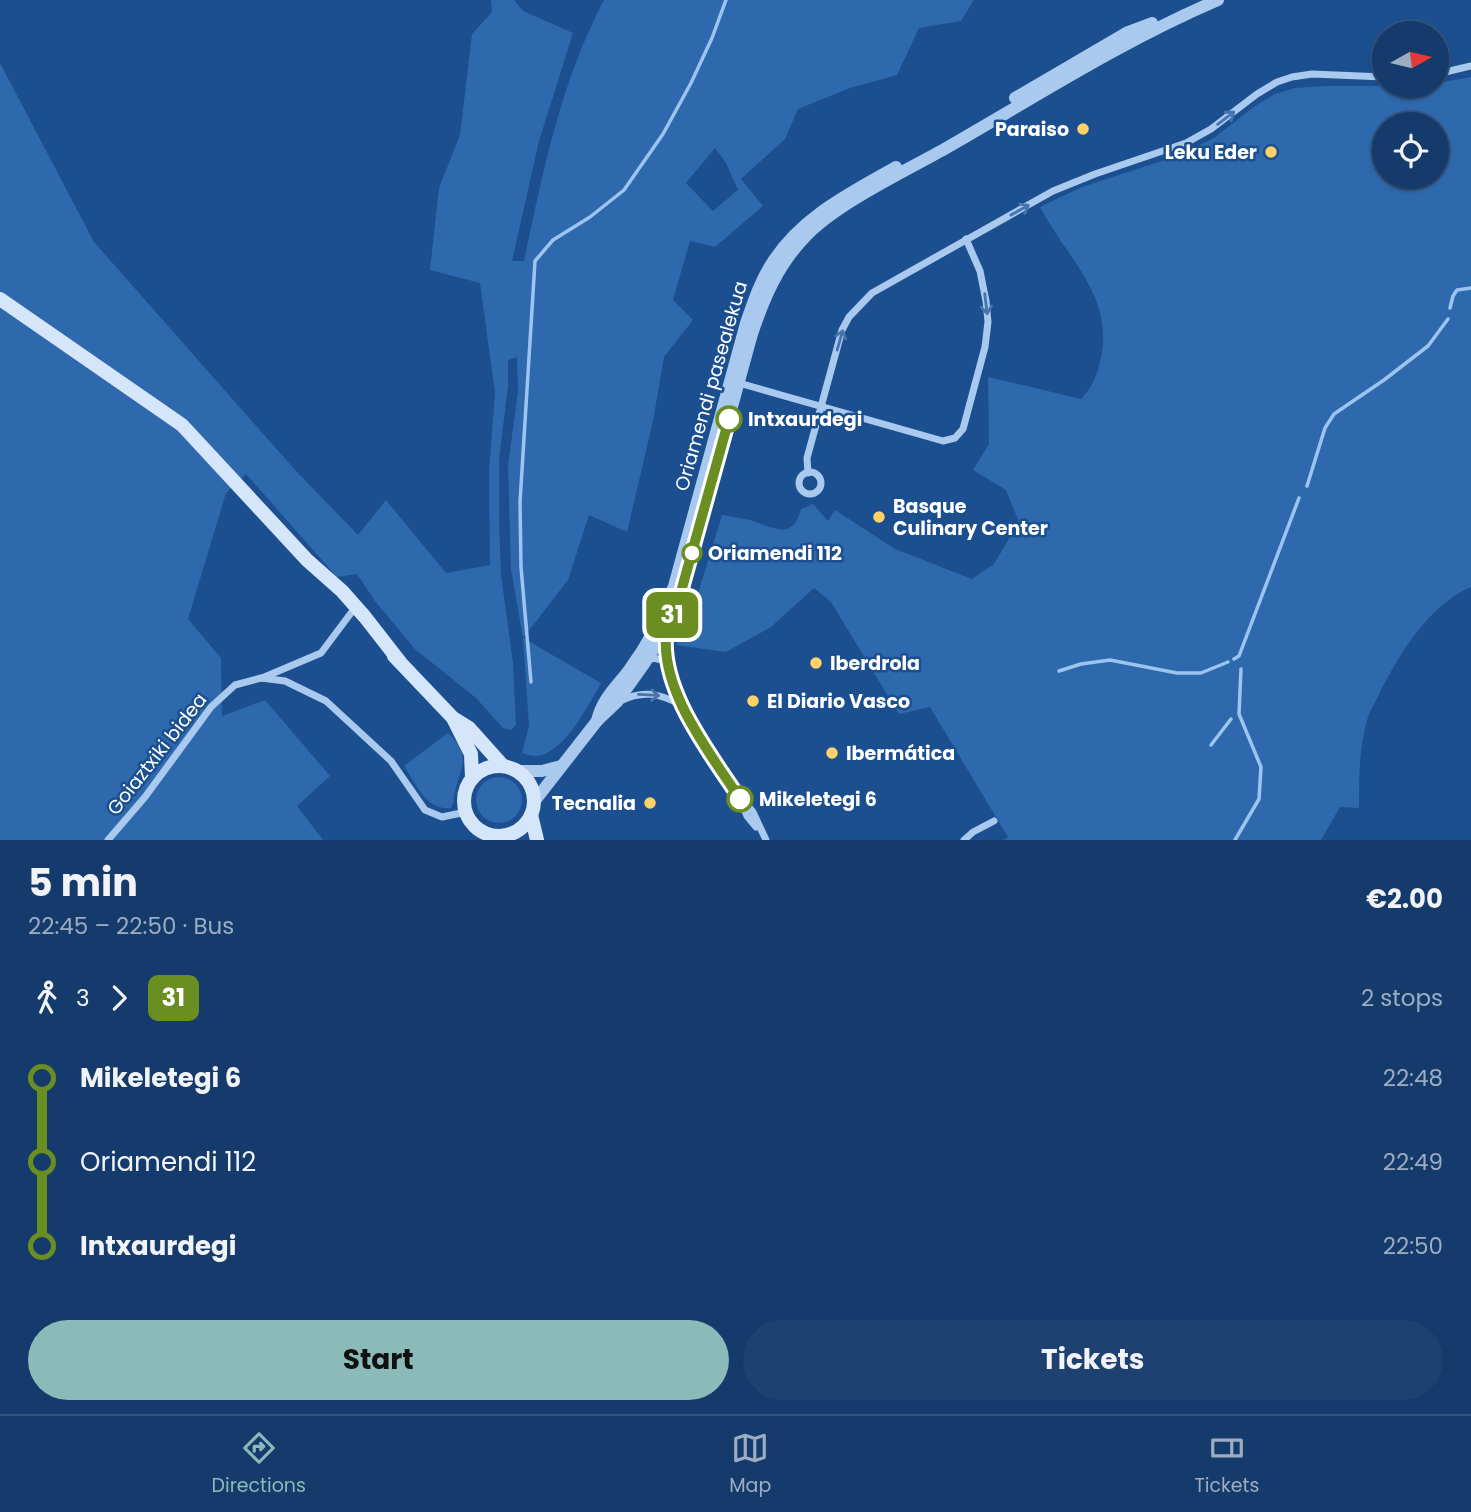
<!DOCTYPE html>
<html lang="en">
<head>
<meta charset="utf-8">
<style>
  :root { --surface:#143b6b; --page:#1d4271; --text:#f1f3f6; --muted:#9dadc1; --line:#33557e; --accent:#8bbbb9 }
  body { margin:0; font-family:Poppins,sans-serif; background:var(--page); color:var(--text); height:100vh; display:flex; flex-direction:column; font-size:26px; white-space:nowrap }
  * { box-sizing:border-box; margin:0 }
  p { font-size:23px; color:var(--muted) }
  .icon { flex:none; width:38px; height:38px; fill:none; stroke:currentColor; stroke-width:2; stroke-linecap:round; stroke-linejoin:round }
  .map { position:relative; height:840px; overflow:hidden }
  .sheet { display:flex; flex-direction:column; background:var(--surface); flex:1 }
  .sheet>* { flex:none }
  .badge { padding:0 14px; border-radius:10px; font-size:24px; line-height:46px }
  .needle { width:46px; rotate:82deg }
  .fabs { position:absolute; left:1372px; top:21px; display:grid; gap:14px }
  .fabs a { display:grid; place-items:center; width:77px; height:77px; border-radius:50%; background:var(--surface); box-shadow:0 2px 5px #0004,0 0 0 2px var(--line); font-size:35px }
  .map>.badge { position:absolute; translate:-50% -50%; box-shadow:0 0 0 4px #fff }
  .legs { display:flex; align-items:center; gap:10px; height:77px; padding:0 28px; font-size:23px }
  .legs p { margin-inline-start:auto }
  .headline { display:flex; align-items:center; justify-content:space-between; height:119px; padding:0 28px }
  h1 { font-size:38px; font-weight:700; line-height:52px }
  .action { display:flex; gap:14px; margin-top:auto; padding:14px 28px }
  .action a { flex:1; height:80px; border-radius:42px; background:var(--accent); color:#111; font-size:28px; font-weight:700; line-height:80px; text-align:center }
  .action a+a { background:var(--page); color:var(--text) }
  ul { padding:0 28px; list-style:none }
  li { display:flex; align-items:center; gap:24px; height:84px; font-size:26px }
  li i { display:grid; place-items:center; width:10px; height:100%; margin:0 9px; background:currentColor }
  li i::after { content:''; width:18px; height:18px; margin:-9px; border:5px solid; border-radius:50%; background:var(--surface) }
  li p { margin-inline-start:auto }
  li:first-child i { background:linear-gradient(#0000 50%,currentColor 0) }
  li:last-child i { background:linear-gradient(currentColor 50%,#0000 0) }
  .menu { display:flex; justify-content:space-around; align-items:center; height:98px; border-top:2px solid var(--line); background:var(--surface); font-size:19px; color:var(--muted) }
  .menu a { display:grid; justify-items:center; gap:4px }
  .menu .on { color:var(--accent) }
  .map>svg:first-child { display:block }
</style>
</head>
<body>
<div class="map">
<svg width="1471" height="840" viewBox="0 0 1471 840">
  <rect width="100%" height="100%" fill="#1b4f8f"/>
  <g fill="#2e69ad" fill-rule="evenodd">
    <path d="M491,0h23l9,11 50,22 -34,108 -27,120h12c19,-90 37,-180 80,-261h370l-13,21 -42,7 -22,47 -47,13 -52,21 -13,30 -44,40 22,27 -48,41 -25,-6 -17,59 20,20 -29,37 -11,64 -26,111 -38,-17 -21,65 -45,58 78,45c-12,21 -36,69 -63,73 -5,1 -12,-2 -16,-3l7,-27 -6,-88 -12,-69 -3,-104 10,-73 -1,-35 -9,3v26l-9,74v62l2,53 12,88 3,62 -5,5 -8,-2 -27,-30 -61,-49 -40,-48 -18,-27 -20,3 -91,-103 -20,19 -38,126 33,39 1,58 43,-16 65,76 -33,30 26,34h-323v-777l94,179 202,229 62,64 28,-35 60,73 44,-8 -1,-94 6,-78 -15,-110 -50,-13 9,-82 21,-53 12,-101 20,-22zM715,148l11,15 12,27 -25,21 -27,-28z"/>
    <path d="M1471,77v510c-43,19 -70,65 -91,105 -3,8 -9,16 -12,25 -9,29 -9,61 -9,91l-19,-1 -19,33h-318l5,-3 -78,-130 -31,7 -68,-112 -17,-14 -43,39 -45,25 -50,-7 16,-32 30,-98c9,2 19,3 28,5 22,7 43,22 51,-11l12,-5 15,17 7,-11 60,39 77,30 22,-15 25,-42 -13,-32 -33,-20 16,-26 -1,-67 93,22c11,-12 15,-21 19,-37 16,-65 -33,-103 -60,-155l42,-20 98,-32 34,-17 41,-32 20,-12 20,-6 30,-2h112v-3zM1384,124h53v53h-53z"/>
    <path d="M448,733c24,23 13,32 7,59 -2,6 0,10 -4,16 -25,3 -35,-24 -47,-42z"/>
    <circle cx="499" cy="800" r="23"/>
  </g>
  <g fill="none" stroke-linecap="round" stroke-linejoin="round">
    <g stroke="#9cc4f0" stroke-width="3.5">
      <path d="M1450,308l3,-12 4,-6 14,-2"/>
      <path d="M1307,486l18,-58 9,-14 50,-34 44,-34 20,-27"/>
      <path d="M1234,659l5,-3 60,-158"/>
      <path d="M1059,671l22,-7 29,-4 67,13h24l27,-11"/>
      <path d="M531,682l-10,-115 -1,-65 15,-241 18,-21 37,-23 34,-27 39,-56 28,-51 21,-45 14,-38"/>
      <path d="M1211,745l20,-26"/>
      <path d="M1235,840l24,-41 2,-32 -22,-53 2,-45"/>
    </g>
    <g stroke="#a9c9ee" stroke-width="7">
      <path d="M1437,74l34,-8"/>
      <path d="M739,383l204,58 12,-3 8,-9 22,-82 3,-25 -2,-21 -6,-30 -14,-32"/>
      <circle cx="810" cy="483" r="11"/>
      <path d="M808,473l-1,-15 35,-128 7,-13 23,-24 181,-102 42,-17 91,-31 25,-14 46,-35 20,-12 15,-5 20,-3 72,3"/>
      <path d="M667,634l2,36"/>
      <path d="M647,661l6,-3 9,2 19,46 53,83 19,23 13,28"/>
      <path d="M262,678l59,-25 30,-40"/>
      <path d="M620,701c23,-11 39,-8 61,4"/>
      <path d="M742,804l5,12 9,11"/>
      <path d="M108,840l37,-43 66,-90 24,-22 26,-7 24,3 41,20 65,60 34,49 17,7 24,-5"/>
      <path d="M964,840l9,-8 21,-11"/>
    </g>
    <g stroke="#a9c9ee" stroke-width="12">
      <path d="M1015,98l113,-66 24,-9"/>
      <path d="M597,721c4,-21 20,-35 32,-51 19,-26 34,-54 45,-84l72,-263c7,-20 14,-42 26,-60 29,-46 78,-70 124,-96"/>
      <path d="M517,771h25l19,-5"/>
      <path d="M533,803l64,-82 20,-19 27,-38 23,-36 12,-29 73,-265c12,-36 26,-69 53,-97 32,-34 101,-66 143,-90 89,-51 176,-107 270,-147"/>
    </g>
    <g stroke="#d6e6fa" stroke-width="14">
      <path d="M0,299l182,126 125,135 35,31 23,26 35,45"/>
      <path d="M394,656l59,62 16,10 34,38"/>
      <path d="M454,720l17,34 1,24"/>
      <circle cx="499" cy="801" r="35"/>
      <path d="M531,815l6,25"/>
    </g>
  </g>
  <defs><path id="oneway-shaft" d="M-6 0H5M1.5-3L5.5 0L1.5 3" fill="none" stroke-width="1.6" stroke-linecap="round" stroke-linejoin="round" transform="scale(1.75)"/></defs>
  <g stroke="#4674ac">
    <use href="#oneway-shaft" transform="translate(1226 118) rotate(-37)"/>
    <use href="#oneway-shaft" transform="translate(1020 210) rotate(-29)"/>
    <use href="#oneway-shaft" transform="translate(986 304) rotate(83)"/>
    <use href="#oneway-shaft" transform="translate(840 340) rotate(-74)"/>
    <use href="#oneway-shaft" transform="translate(649 695) rotate(3)"/>
  </g>
  <g fill="none" stroke-linecap="round" stroke-linejoin="round">
    <g stroke="#fff" stroke-width="16">
      <path id="line-1" d="M729,419l-50,180c-4,10 -10,20 -12,30 -10,58 43,124 73,170"/>
    </g>
    <use href="#line-1" stroke="#6b8e23" stroke-width="10"/>
  </g>
  <g fill="#ffd166" stroke="#1b4f8f" stroke-width="2.5">
    <circle cx="1083" cy="129" r="7"/>
    <circle cx="1271" cy="152" r="7"/>
    <circle cx="879" cy="517" r="7"/>
    <circle cx="816" cy="663" r="7"/>
    <circle cx="753" cy="701" r="7"/>
    <circle cx="832" cy="753" r="7"/>
    <circle cx="650" cy="803" r="7"/>
  </g>
  <g fill="#fff" stroke="#6b8e23" stroke-width="3.5">
    <circle cx="729" cy="419" r="12"/>
    <circle cx="692" cy="553" r="9"/>
    <circle cx="740" cy="799" r="12"/>
  </g>
  <g text-anchor="middle" dominant-baseline="central" stroke-width="5" stroke-linejoin="round" paint-order="stroke">
    <g font-size="19" font-weight="bold" fill="#fff" stroke="#1b4f8f" text-anchor="start">
      <text x="1069" y="129" text-anchor="end">Paraiso</text>
      <text x="1257" y="152" text-anchor="end">Leku Eder</text>
      <text x="893" y="506">Basque<tspan x="893" dy="22">Culinary Center</tspan></text>
      <text x="830" y="663">Iberdrola</text>
      <text x="767" y="701">El Diario Vasco</text>
      <text x="846" y="753">Ibermática</text>
      <text x="636" y="803" text-anchor="end">Tecnalia</text>
    </g>
    <g font-size="19" fill="#fff" stroke="#1b4f8f">
      <text transform="translate(711 386) rotate(-74)">Oriamendi pasealekua</text>
      <text transform="translate(157 754) rotate(-52)">Goiaztxiki bidea</text>
    </g>
    <g font-size="19" font-weight="bold" fill="#fff" stroke="#1b4f8f" text-anchor="start">
      <text x="748" y="419">Intxaurdegi</text>
      <text x="708" y="553">Oriamendi 112</text>
      <text x="759" y="799">Mikeletegi 6</text>
    </g>
  </g>
</svg>
<div class="fabs">
<a><svg class="needle" viewBox="-14 -14 28 28"><path d="M0-13l5 13h-10z" fill="#e53935"/><path d="M0 13l5-13h-10z" fill="#9dadc1"/></svg></a>
<a><svg class="icon" aria-label="locate" viewBox="0 0 24 24"><circle cx="12" cy="12" r="6"/><path d="M12 2v4M12 18v4M2 12h4M18 12h4"/></svg></a>
</div>
<b class="badge" style="left:672px;top:615px;background:#6b8e23;color:#fff">31</b>
</div>
<section class="sheet">
<div class="headline"><div><h1>5 min</h1><p>22:45 – 22:50 · Bus</p></div><b>€2.00</b></div>
<div class="legs"><svg class="icon" aria-label="walk" viewBox="0 0 24 24"><circle cx="13" cy="4" r="2"/><path d="M13 8l-2 6 4 7M11 14l-3 7M7 12l3-4h3l4 4"/></svg>3<svg class="icon" aria-label="forward" viewBox="0 0 24 24"><path d="M9 5l7 7-7 7"/></svg><b class="badge" style="background:#6b8e23;color:#fff">31</b><p>2 stops</p></div>
<ul>
<li><i style="color:#6b8e23"></i><b>Mikeletegi 6</b><p>22:48</p></li>
<li><i style="color:#6b8e23"></i><span>Oriamendi 112</span><p>22:49</p></li>
<li><i style="color:#6b8e23"></i><b>Intxaurdegi</b><p>22:50</p></li>
</ul>
<div class="action"><a>Start</a><a>Tickets</a></div>
</section>
<nav class="menu">
<a class="on"><svg class="icon" aria-label="directions" viewBox="0 0 24 24"><path d="M12 3l9 9-9 9-9-9zM9 14v-3h6M13 9l2 2-2 2"/></svg>Directions</a>
<a><svg class="icon" aria-label="map" viewBox="0 0 24 24"><path d="M3 6l6-2 6 2 6-2v14l-6 2-6-2-6 2zM9 4v14M15 6v14"/></svg>Map</a>
<a><svg class="icon" aria-label="tickets" viewBox="0 0 24 24"><path d="M3 7h18v10H3zM15 7v10"/></svg>Tickets</a>
</nav>
</body>
</html>
